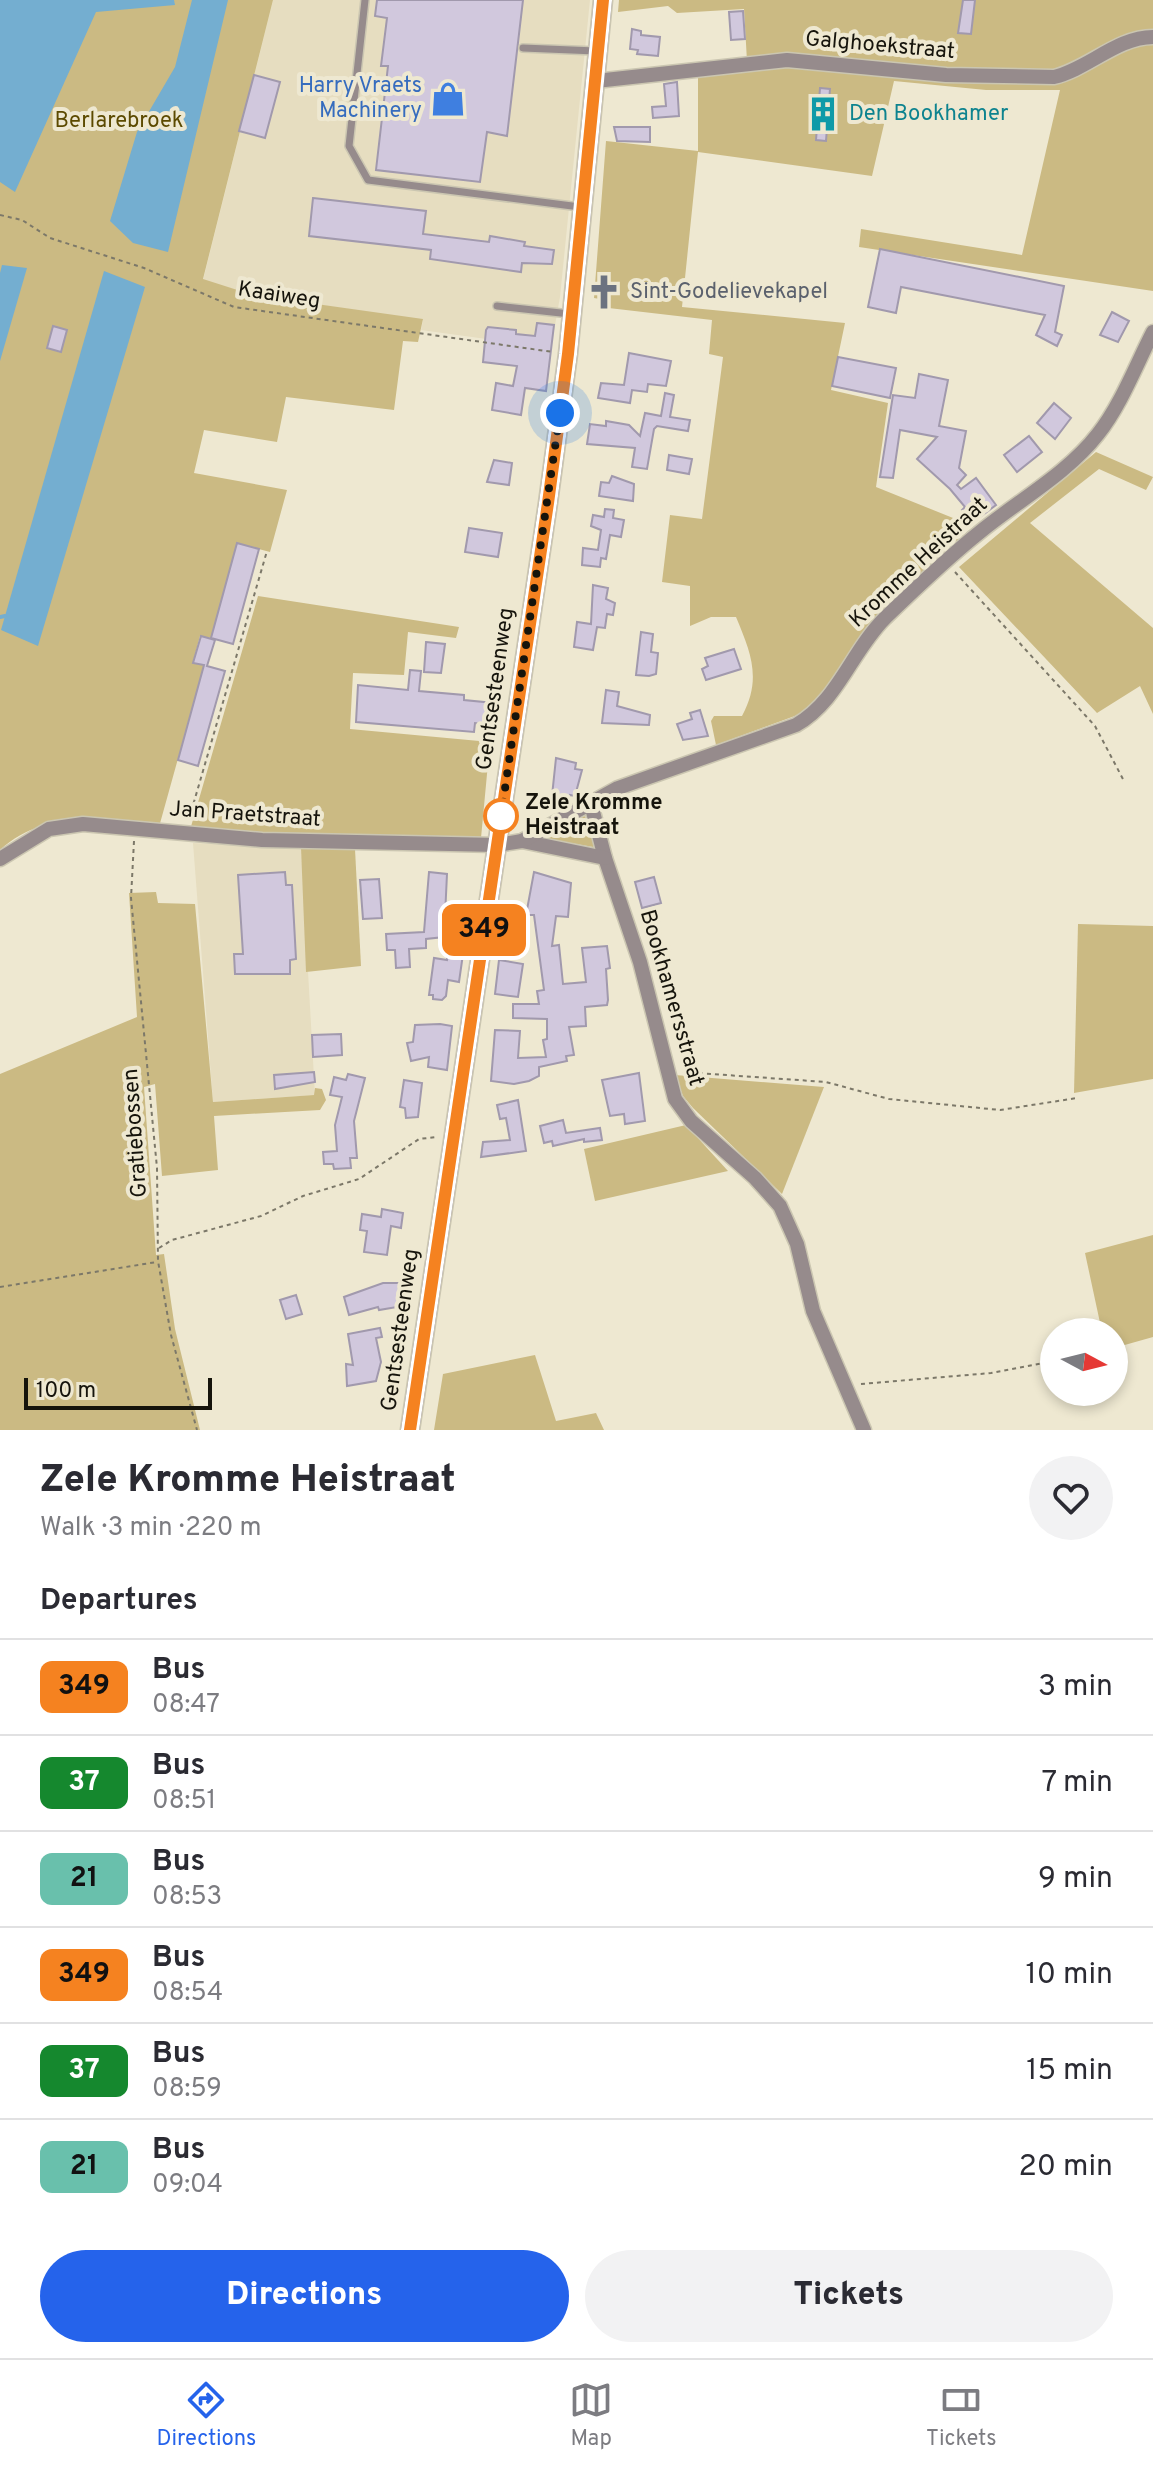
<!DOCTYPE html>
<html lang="en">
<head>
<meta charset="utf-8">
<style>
  :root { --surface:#fff; --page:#f2f2f3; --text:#2b2b33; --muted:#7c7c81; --line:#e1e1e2; --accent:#2563eb }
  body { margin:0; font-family:Overpass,sans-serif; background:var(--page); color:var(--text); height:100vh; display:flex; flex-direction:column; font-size:30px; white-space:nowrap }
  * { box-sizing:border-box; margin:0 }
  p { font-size:26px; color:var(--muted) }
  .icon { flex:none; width:44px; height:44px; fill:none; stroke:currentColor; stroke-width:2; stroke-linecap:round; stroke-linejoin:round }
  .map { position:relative; height:1430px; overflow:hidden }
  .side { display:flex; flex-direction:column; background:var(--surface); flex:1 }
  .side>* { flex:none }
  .badge { padding:0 16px; border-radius:12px; font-size:28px; line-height:52px }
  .needle { width:52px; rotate:97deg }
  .controls { position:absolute; left:1040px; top:1318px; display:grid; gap:16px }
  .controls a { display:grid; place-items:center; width:88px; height:88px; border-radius:50%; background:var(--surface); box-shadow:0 4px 12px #0003; font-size:40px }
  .scale { position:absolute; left:24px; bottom:20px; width:188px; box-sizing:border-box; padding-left:8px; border:4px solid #16140c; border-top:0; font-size:22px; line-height:28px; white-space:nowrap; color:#16140c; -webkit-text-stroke:6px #eee8d1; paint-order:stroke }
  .you { position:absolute; width:40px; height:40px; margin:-20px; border:6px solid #fff; border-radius:50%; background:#1a73e8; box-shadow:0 0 0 12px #1a73e833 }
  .map>.badge { position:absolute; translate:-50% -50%; box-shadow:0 0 0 4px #fff }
  h2 { padding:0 40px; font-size:30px; line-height:72px }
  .round { display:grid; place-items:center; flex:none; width:84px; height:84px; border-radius:42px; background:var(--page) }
  .head { display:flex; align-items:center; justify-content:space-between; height:136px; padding:0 40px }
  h1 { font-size:38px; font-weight:800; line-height:60px }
  .primary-button { display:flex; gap:16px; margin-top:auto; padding:16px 40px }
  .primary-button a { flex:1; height:92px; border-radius:48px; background:var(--accent); color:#fff; font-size:32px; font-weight:800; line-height:92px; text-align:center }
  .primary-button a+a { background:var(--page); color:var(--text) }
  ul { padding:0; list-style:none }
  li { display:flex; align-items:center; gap:24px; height:96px; padding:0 40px; border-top:2px solid var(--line) }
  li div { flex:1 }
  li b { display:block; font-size:30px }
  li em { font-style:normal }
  li .badge { min-width:88px; font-weight:700; text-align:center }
  .tab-bar { display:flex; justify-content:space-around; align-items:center; height:112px; border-top:2px solid var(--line); background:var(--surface); font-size:22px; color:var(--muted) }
  .tab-bar a { display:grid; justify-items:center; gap:4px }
  .tab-bar .current { color:var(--accent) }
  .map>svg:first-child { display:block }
</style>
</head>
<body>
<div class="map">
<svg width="1153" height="1430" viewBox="0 0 1153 1430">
  <rect width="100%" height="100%" fill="#eee8d1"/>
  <g fill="#e6ddc0">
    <path d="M273,0h317l-30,297 -9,51 -130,-18 2,-10 -170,-25 -50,-15z"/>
    <path d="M193,843l108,5 14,247 -102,7z"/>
  </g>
  <g fill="#cbba83">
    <path d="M0,0h273l-70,279 50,16 170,24 -5,23 -15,-1 -9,69 -108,-13 -9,45 -73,-12 -10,43 93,17 -17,62 -33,-9 -26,95 -11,-2 -7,26 11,3 -45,162c-56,-6 -113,-19 -159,23z"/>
    <path d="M619,0h534v291l-294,-44 2,-18 161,26 38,-165h-74l-92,-9 -22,95 -174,-24 -16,155 163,16 -14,67 57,13 -12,84 87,35 3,7 -4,9 -106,104 -37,56 -16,15 -87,32 -5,-24 3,-5h28c20,-37 9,-63 -6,-99h-25l-21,9v-40l-28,-4 8,-67 32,4 21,-162 -14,-3 3,-34 -112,-13v-8l-6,-1 12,-157 92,10v-82l49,-8 -3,-52 -67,4 -9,-7 -50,6z"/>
    <path d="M1096,452l57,25 -7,13 -47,-21 -69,54 123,105v86l-13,-28 -43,27 -138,-146z"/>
    <path d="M258,596l201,31 -3,11 -48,-6 -4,43 -51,-2 -3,56 140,13 -9,96 -227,-4 -64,-4z"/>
    <path d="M585,816l10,28 -2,3 -51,-9z"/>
    <path d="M301,848l54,1 6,117 -55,6z"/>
    <path d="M156,892l2,11 37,1 18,198 101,-7 1,-7 7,1 4,11 -6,10 -106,6 4,54 -56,6 -7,-92 -11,3 12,168 8,-1 11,75 25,101h-200v-356l137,-57 -8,-124z"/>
    <path d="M1078,924l75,2v153l-79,14z"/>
    <path d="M675,1075l149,12 -42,107 -89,-86 -10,-12z"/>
    <path d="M686,1125l42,46 -133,30 -11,-52z"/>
    <path d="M1153,1235v102l-39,11v-16h-12l-17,-79z"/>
    <path d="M535,1355l21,66 40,-8 8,17h-170l9,-56z"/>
  </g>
  <g fill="#74aed0">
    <path d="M0,0h174l1,5 -79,7 -81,180 -15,-10z"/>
    <path d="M192,0h36l-60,252 -35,-9 -23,-22 27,-89 38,-65z"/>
    <path d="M2,265l25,3 -27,93v-88z"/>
    <path d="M104,271l41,16 -107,359 -37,-16z"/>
  </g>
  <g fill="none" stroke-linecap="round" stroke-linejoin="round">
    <path stroke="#74aed0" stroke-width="4" d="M0,617l5,-1"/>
  </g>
  <g fill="#d1c8dd" stroke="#a199ad" stroke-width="2">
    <path d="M377,0h146l-16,136 -20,-4 -7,50 -104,-12 12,-104h-7l6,-48 -12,-2z"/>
    <path d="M963,0h12l-4,34 -13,-1z"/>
    <path d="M743,11l2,28 -14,1 -2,-28z"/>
    <path d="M632,29l9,2v4l19,2 -2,19 -21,-2 1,-4 -8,-1z"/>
    <path d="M254,75l26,7 -15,56 -26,-7z"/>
    <path d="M677,82l2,34 -26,2 -1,-11 14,-1 -2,-22z"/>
    <path d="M820,88l10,1 -4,52 -10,-1z"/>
    <path d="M614,127h36v15l-33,-1z"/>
    <path d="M313,198l113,13 -3,23 66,8 1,-6 35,6 -1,4 30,4 -2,14 -30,-1 -1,9 -91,-13 1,-9 -122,-14z"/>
    <path d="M880,249l184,37 -9,46 7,3 -5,11 -21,-11 9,-20 -144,-28 -5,26 -28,-6z"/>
    <path d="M1112,312l17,9 -11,21 -18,-7z"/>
    <path d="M537,323l17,2 -8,66 -21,-3 -4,27 -29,-5 4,-27 17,3 4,-20 -34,-4 3,-32 2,-3 28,3v4l19,2z"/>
    <path d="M53,326l14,4 -6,22 -14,-4z"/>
    <path d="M629,353l42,8 -5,25 -18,-2 -1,8 -15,-2 -2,13 -32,-5 3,-15 23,2z"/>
    <path d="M838,357l58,11 -6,30 -58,-12z"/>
    <path d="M919,374l29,6 -9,46 27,5 -7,37 7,7 -9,10 4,4 15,-11 20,27 -24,18 -10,-13 3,-3 -15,-18 -33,-30 20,-22 -37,-7 -7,48 -13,-1 13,-82 22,3z"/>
    <path d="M665,393l9,2 -4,22 20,3 -2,11 -31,-5 -3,3 -7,40 -15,-2 3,-19 -48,-4 3,-20 16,2v-5l23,4 11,11 5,-23 16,3z"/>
    <path d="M1054,403l17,15 -16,21 -18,-16z"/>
    <path d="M1029,436l13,16 -25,20 -13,-17z"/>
    <path d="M669,455l23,4 -3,15 -22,-4z"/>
    <path d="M494,460l18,3 -3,22 -22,-3z"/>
    <path d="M612,476l22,8 -1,17 -34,-5 2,-14 8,1z"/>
    <path d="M605,509l9,1 -1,8 11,2 -3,17 -11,-2 -4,24 -5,-1 -1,9 -18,-2 1,-17 15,2 3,-20 -10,-4 2,-11 11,2z"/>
    <path d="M469,528l33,5 -4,24 -33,-5z"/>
    <path d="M237,543l22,6 -26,95 -22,-6z"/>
    <path d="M593,585l15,3 -2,11 9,4 -2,12 -6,-1 -2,14 -8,-1 -4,23 -19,-3 3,-25 14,2z"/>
    <path d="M641,632l12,2 -2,18 7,1 -2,21 -7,2 -13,-1z"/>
    <path d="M201,636l14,4 -8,26 18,5 -27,95 -20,-6 26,-95 -11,-2z"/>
    <path d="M426,642l19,2 -4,29 -17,-1z"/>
    <path d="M734,649l7,20 -35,11 -4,-11 6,-3 -3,-8z"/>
    <path d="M410,670l11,1 -2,20 45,4v5l30,3 -2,22 -17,-2 -1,9 -118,-10 2,-37 50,5z"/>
    <path d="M606,690l13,2 -2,14 33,9 -1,10 -47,-2z"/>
    <path d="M700,710l8,26 -25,4 -6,-16 15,-5 -2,-6z"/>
    <path d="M556,758l20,5 -1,6 7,1 -7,26 -5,-1 -1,4 -17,-3z"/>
    <path d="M285,872l1,13h6l4,74 -6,1v14h-55l-1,-20h9l-5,-79z"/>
    <path d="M429,872l18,2 -3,63 -18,2v9l-17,1 1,18 -14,1 -1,-18h-8l-1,-16 38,-2z"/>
    <path d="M534,872l37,11 -3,34 -12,-1 -4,30 7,-1 4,39 23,-2 -4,-34 25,-2 3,22 -4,1 2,31 -1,5 -22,2 1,19 -17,1 5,28 -8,1 1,5 -28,6v9l-10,5 -15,3 -23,-3 4,-51 25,1 -2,27 28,-1 -3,-17 4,-1v-20l-34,-1v-14h26l-2,-13 7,-1 -10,-75h-8z"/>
    <path d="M654,877l7,26 -19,5 -7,-26z"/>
    <path d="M379,879l3,39 -19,1 -3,-39z"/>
    <path d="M448,952l15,2 -4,28 -11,-2 -2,16 -4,4 -9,-1v-4h-4l5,-37 13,2z"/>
    <path d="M499,960l24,4 -5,33 -23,-3z"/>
    <path d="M440,1024l12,2 -5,44 -19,-3 1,-10 -18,4 -4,-18 6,-1 2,-17z"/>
    <path d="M341,1034l1,21 -29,2 -1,-22z"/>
    <path d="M314,1072l1,10 -40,7 -1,-14z"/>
    <path d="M639,1073l6,48 -20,3 -1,-10 -14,2 -8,-36z"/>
    <path d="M348,1074l17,4 -11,43 3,37h-7l1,10 -17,1 -1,-5h-9l-1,-12 14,-1 -2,-26 7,-28 -12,-2 4,-18 12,3z"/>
    <path d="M404,1080l18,3 -4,34 -12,1 -1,-10 -5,-1z"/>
    <path d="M518,1100l8,51 -45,6 2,-15 27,-2 -4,-22 -6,1 -3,-14z"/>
    <path d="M563,1120l3,13 34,-5 2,12 -18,2v-3l-31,7 -1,-5 -8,2 -4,-17z"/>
    <path d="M382,1209l21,4 -2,15 -10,-2 -4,29 -23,-3 3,-21 -7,-1 2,-16 19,3z"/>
    <path d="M383,1283h20v23l-24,4 -1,-3 -29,8 -5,-18z"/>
    <path d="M296,1295l6,19 -16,5 -6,-19z"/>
    <path d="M380,1328l2,9 -6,1 5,24 -5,19 -29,5 -1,-22 7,1 -5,-31z"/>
  </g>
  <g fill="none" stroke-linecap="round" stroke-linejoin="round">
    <g stroke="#cbc6b1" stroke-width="10">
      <g id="lane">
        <path d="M365,0l-16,146 19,34 212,27"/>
        <path d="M523,48l73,3"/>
        <path d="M497,306l73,8"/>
      </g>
    </g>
    <g stroke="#cbc6b1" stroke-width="17">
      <g id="street">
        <path d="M596,81l191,-21 159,15 108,2c34,-8 63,-40 99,-40"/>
        <path d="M591,804l14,54 35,104 35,137 16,22 64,57 25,28 17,38 16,67 51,119"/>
        <path d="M522,841l83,17"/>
        <path d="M0,859l49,-30 34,-5 179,16 235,5 25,-4 96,-53 178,-63c42,-24 55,-73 89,-107 30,-29 62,-60 95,-86 39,-32 87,-58 118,-98 23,-29 38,-69 55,-102"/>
      </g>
    </g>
    <g stroke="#cbc6b1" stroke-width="21">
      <path id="secondary" d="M410,1430l138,-927 20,-149 35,-354"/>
    </g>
    <g stroke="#7c7869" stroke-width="2" stroke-dasharray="4 4" stroke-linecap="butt">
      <path d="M0,215l22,5 28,18 94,30 90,39 319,45"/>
      <path d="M955,572l140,154 29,55"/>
      <path d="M189,819l78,-268"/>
      <path d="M134,841l-3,57 26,270 1,93 13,74 26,95"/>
      <path d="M683,1072l143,10 63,17 111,11 77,-12"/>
      <path d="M159,1248l13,-8 89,-24 42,-20 56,-17 60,-40 17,-2"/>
      <path d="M0,1287l157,-25"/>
      <path d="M861,1384l130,-11 63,-12"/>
    </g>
    <use href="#lane" stroke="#968b8c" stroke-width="7"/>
    <use href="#street" stroke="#968b8c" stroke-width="14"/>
    <use href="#secondary" stroke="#6f5f61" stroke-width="18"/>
  </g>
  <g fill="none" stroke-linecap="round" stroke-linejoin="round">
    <g stroke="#fff" stroke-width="18">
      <path id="line" d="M410,1430l138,-927 20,-149 35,-354"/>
    </g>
    <use href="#line" stroke="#f58220" stroke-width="12"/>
    <path stroke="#16140c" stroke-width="8" stroke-dasharray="0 14.4" d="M501,816l59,-403"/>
  </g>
  <defs>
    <g id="shop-bare" transform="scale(2.76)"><path d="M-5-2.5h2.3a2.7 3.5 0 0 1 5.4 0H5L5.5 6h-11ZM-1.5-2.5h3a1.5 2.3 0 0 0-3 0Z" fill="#3f7fe0" stroke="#eee8d1" stroke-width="2.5" paint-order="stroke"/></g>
    <g id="building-bare" transform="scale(2.76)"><path d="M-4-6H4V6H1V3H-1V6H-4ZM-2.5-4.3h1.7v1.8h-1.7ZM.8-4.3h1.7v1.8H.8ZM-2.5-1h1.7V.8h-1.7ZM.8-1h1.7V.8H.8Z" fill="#0f9aa8" stroke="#eee8d1" stroke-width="2.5" paint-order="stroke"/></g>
    <g id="church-bare" transform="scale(2.76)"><path d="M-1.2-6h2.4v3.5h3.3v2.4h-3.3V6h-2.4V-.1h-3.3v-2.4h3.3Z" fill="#6b7280" stroke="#eee8d1" stroke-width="2.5" paint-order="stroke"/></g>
  </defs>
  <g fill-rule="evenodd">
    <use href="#shop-bare" x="448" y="99"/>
    <use href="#building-bare" x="823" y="114"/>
    <use href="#church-bare" x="604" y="292"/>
  </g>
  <circle fill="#fff" stroke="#f58220" stroke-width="4" cx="501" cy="816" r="16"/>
  <g text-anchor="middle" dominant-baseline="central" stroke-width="8" stroke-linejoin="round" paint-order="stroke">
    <g font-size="22" fill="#16140c" stroke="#eee8d1">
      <text transform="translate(880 46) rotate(5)">Galghoekstraat</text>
      <text transform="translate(279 296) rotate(9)">Kaaiweg</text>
      <text transform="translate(919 563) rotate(-43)">Kromme Heistraat</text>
      <text transform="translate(496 689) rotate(-82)">Gentsesteenweg</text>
      <text transform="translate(245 815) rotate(4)">Jan Praetstraat</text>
      <text transform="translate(671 998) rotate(74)">Bookhamersstraat</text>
      <text transform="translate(136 1133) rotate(-94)">Gratiebossen</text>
      <text transform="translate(401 1330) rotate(-82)">Gentsesteenweg</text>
    </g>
    <g font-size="22" fill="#366cbe" stroke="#eee8d1" text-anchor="end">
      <text x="422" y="86">Harry Vraets<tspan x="422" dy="25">Machinery</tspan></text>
    </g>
    <g font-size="22" fill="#0d838f" stroke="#eee8d1" text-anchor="start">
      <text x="849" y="114">Den Bookhamer</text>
    </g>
    <g font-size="22" fill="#5c4a00" stroke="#eee8d1">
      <text x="119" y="121">Berlarebroek</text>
    </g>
    <g font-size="22" fill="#5b616d" stroke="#eee8d1" text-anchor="start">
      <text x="630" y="292">Sint-Godelievekapel</text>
    </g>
    <g font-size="22" font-weight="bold" fill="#16140c" stroke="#eee8d1" text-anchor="start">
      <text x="525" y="803">Zele Kromme<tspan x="525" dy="25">Heistraat</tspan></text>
    </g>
  </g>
</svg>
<div class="controls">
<a><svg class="needle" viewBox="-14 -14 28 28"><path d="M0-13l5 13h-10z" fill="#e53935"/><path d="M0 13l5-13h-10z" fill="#7c7c81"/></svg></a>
</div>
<div class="scale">100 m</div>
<div class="you" style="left:560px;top:413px"></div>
<b class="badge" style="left:484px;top:930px;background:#f58220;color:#111">349</b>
</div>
<section class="side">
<div class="head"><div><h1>Zele Kromme Heistraat</h1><p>Walk · 3 min · 220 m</p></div><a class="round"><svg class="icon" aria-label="heart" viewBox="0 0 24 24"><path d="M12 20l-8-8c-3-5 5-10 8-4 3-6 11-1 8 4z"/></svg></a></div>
<h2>Departures</h2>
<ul>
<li><span class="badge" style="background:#f58220;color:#111">349</span><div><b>Bus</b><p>08:47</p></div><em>3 min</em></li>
<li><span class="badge" style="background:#15882e;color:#fff">37</span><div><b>Bus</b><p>08:51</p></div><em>7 min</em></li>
<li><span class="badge" style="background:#69c0ac;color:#111">21</span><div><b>Bus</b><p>08:53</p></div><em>9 min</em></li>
<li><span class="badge" style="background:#f58220;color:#111">349</span><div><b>Bus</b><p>08:54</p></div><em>10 min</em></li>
<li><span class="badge" style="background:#15882e;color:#fff">37</span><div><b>Bus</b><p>08:59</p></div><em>15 min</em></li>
<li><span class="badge" style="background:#69c0ac;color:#111">21</span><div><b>Bus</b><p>09:04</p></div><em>20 min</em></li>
</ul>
<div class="primary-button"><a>Directions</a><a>Tickets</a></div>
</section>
<nav class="tab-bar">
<a class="current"><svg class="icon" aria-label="directions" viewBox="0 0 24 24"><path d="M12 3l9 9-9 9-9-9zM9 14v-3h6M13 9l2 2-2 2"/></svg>Directions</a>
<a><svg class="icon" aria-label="map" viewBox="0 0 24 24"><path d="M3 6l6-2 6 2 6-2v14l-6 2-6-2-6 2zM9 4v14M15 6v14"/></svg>Map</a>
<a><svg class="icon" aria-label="tickets" viewBox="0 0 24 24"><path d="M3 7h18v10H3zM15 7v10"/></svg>Tickets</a>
</nav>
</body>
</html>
